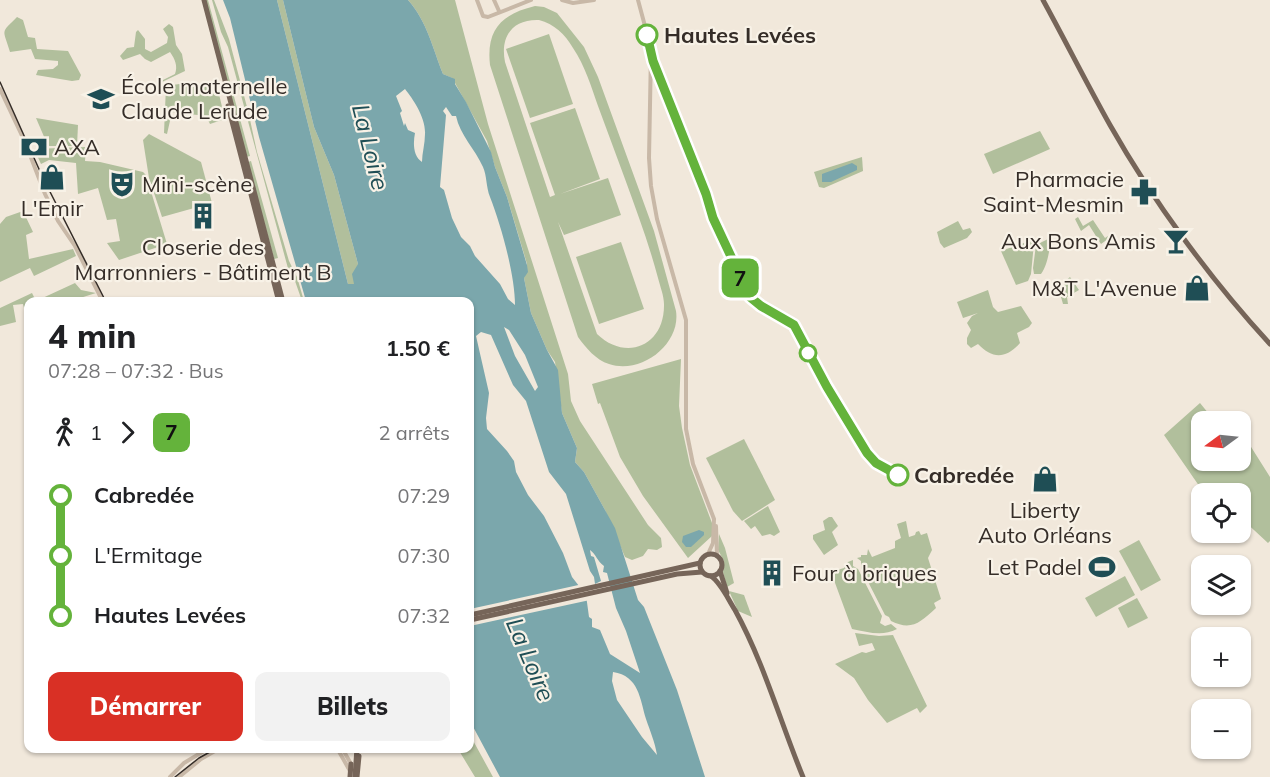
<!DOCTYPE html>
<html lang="fr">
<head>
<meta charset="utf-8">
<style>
  :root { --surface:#fff; --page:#f2f2f2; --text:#202124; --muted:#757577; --accent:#d93025 }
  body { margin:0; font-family:Mulish,sans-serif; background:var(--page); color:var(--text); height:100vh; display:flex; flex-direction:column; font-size:22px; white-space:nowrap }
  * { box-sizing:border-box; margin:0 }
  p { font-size:20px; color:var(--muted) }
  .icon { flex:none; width:33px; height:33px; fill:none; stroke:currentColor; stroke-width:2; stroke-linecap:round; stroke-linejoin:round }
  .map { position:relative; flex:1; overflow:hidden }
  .details { position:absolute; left:24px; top:297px; width:450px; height:456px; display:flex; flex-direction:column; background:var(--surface); border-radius:12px; box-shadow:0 2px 4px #0004 }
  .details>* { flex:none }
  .badge { padding:0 12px; border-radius:9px; font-size:21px; line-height:39px }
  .needle { width:39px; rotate:255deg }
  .controls { position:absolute; left:1191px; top:411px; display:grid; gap:12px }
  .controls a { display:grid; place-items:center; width:60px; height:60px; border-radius:12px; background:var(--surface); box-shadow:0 2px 4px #0004; font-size:30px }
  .map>.badge { position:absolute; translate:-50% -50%; box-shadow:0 0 0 3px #fff }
  .legs { display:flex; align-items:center; gap:9px; height:66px; padding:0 24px; font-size:20px }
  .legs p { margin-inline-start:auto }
  .overview { display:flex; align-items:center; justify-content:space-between; height:102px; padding:0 24px }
  h1 { font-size:33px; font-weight:800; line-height:45px }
  .primary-button { display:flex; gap:12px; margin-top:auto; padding:12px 24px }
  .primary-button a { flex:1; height:69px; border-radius:12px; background:var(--accent); color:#fff; font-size:24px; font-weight:800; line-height:69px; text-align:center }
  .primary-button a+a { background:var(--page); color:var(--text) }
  ul { padding:0 24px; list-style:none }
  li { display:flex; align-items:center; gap:21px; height:60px; font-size:22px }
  li i { display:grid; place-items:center; width:9px; height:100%; margin:0 8px; background:currentColor }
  li i::after { content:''; width:15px; height:15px; margin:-8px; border:4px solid; border-radius:50%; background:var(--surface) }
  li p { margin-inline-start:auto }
  li:first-child i { background:linear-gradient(#0000 50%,currentColor 0) }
  li:last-child i { background:linear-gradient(currentColor 50%,#0000 0) }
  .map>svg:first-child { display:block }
</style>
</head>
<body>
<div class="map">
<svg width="1270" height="777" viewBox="0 0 1270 777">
  <rect width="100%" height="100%" fill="#f1e8db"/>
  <g fill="#b1bf9c" fill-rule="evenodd">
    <path d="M205,0h3l42,156 -4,1z"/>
    <path d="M212,0h2l15,39 18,68 -2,3 -17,-63 -7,-15z"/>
    <path d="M277,0h6l31,127 20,48 24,89 -3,20h-7z"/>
    <path d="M408,0h47l33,124 80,250 3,27 9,20 68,104 13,13 1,9 -5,3 -9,-1 -5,7 -11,4 -7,-3 -20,-47 -21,-38 -9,-10 2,-14 -15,-35 -7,-51 -8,-12 -16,-37 -7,-35 3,-14 -20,-67 -12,-30 -8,-26 -32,-58 -3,-5 -9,-4c-10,-25 -16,-53 -35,-74z"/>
    <path d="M535,6l9,1 13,6 27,34 14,30 56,154 22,80c5,33 -35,64 -67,53 -13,-4 -23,-16 -31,-27l-88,-272c-4,-36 12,-51 45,-59zM539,20c15,4 26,14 34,28 12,18 18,38 25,58 9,24 18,49 27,73 12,33 24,65 33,99 2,8 6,18 6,26 1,42 -38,58 -67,30l-39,-112 6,13 57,-20 -13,-37 -48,16 40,-15 -25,-71 -45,15 25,72 -5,2 -45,-135c-5,-25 7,-43 34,-42z"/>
    <path d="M17,17l6,3 5,17 7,1 2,11 31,2 13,24 -2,5 -7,1 -36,-6 2,-5 15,-1 5,-4v-4l-23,-2 -4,-10 -21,3c-7,-24 -10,-18 7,-35z"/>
    <path d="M169,24l4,3 3,18 6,9 3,17 -23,11 1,-2 12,-6c3,-8 0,-15 -5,-22l-19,10 -6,-3 -5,-5 -17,6 -3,-4 7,-8 7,-1 2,-15 2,-2 7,9v10l6,3 16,-9 1,-6 -5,-8z"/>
    <path d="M549,34l24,70 -43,14 -24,-69z"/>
    <path d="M186,83l2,4 29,-1 8,33 -15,5 -4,-8 -34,-4 -5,22 -3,-1 2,-47z"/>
    <path d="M246,114l3,1 8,37 32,109 8,16 7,24h-2l-7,-20 -6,-9z"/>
    <path d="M36,118l42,7 -1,21h-29z"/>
    <path d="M1040,131l10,18 -57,25 -9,-20z"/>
    <path d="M149,134l52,28 11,41 -50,14 -13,-39 -6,-38z"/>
    <path d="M86,147l-1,14 15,1 43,10 3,3 21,69 -48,16 -12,-17 13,-2 -4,-22 -9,1 -9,-32 -20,6 -2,-31 -27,-3 -8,4 -7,-15z"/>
    <path d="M862,157l1,14 -39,17 -5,-1 -5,-15z"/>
    <path d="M251,161l27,97 -4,1 -26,-97z"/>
    <path d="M23,211l10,21 -7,3 3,24 44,-10 3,7 -42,20 -4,-8 -30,14v-58l6,-7z"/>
    <path d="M1078,217l5,9 10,-6 12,18 6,-4 1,2 -11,8 -12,-19 -8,6 -6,-12z"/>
    <path d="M958,221l5,9 7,-2 2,4 -5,6 -23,10 -4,-5 -3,-11z"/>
    <path d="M1052,237h1c-5,13 -4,26 -12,37h-7l-1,-6 3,-23z"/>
    <path d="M1032,240l2,3 -3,31 -3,7 -12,4 -15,-34z"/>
    <path d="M621,242l23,67 -45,15 -23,-67z"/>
    <path d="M1070,277l9,13 -12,7 1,7h-5l-2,-7 -6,1 -2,-14 12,5 -1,-7z"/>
    <path d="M75,283l6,7 15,3 -16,5 1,3 -53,1v5l-4,1 -1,-4 -10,1 3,17 -16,4v-18l32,-15 4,8z"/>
    <path d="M988,290l5,17 5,5 23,-6 11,17 -3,4 -12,6 3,10c-14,16 -28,16 -42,1l-7,4 -4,-4v-6l4,-8 -4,-7 5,-7 6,-3 -15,5 -6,-16z"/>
    <path d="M681,359l-2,47 3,22 8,37 22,58v13l-24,22 -45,-62 -23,-39 -20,-54 -2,1 -6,-20z"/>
    <path d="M1200,403l13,16 8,-5 3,4 6,-4 5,7 -33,1v38h38l1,-29 29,46v64l-2,2 -27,-25 -1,-24 -36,-1 -40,-58z"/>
    <path d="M744,439l31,61 -33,21 -9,-10 -27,-53z"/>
    <path d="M768,506l12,26 -6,4 -4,-2 -8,2 -7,-10 -4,3 -7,-8z"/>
    <path d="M829,517h3l6,9 -6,6 6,13 -14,10 -11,-16v-4l12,-5 -2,-9z"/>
    <path d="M906,521l3,16 6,-2 1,-3 3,-1 2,4 6,-2 5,17 -4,8 13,41 -7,4 2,5c-16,15 -25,23 -45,13l-2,-4 -4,-2 -24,-47v-7l-4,-3 4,-1v-2h6l1,-6 4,8 23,-9v-7l6,-3 -4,-14z"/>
    <path d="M719,534l6,14 9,35 -7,4 -4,-15 1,-11 -6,-11z"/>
    <path d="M1139,540l22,40 -20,11 -22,-40z"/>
    <path d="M853,560v6l5,3 24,47 -2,7 5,3 6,-2 6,5c-15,8 -29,3 -45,0l-21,-57 13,-4 4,-6z"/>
    <path d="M1125,576l10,19 -39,22 -11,-19z"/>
    <path d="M729,591l15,4 8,22 -14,-6z"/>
    <path d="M1137,598l11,20 -20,10 -10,-20z"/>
    <path d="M855,633l24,3 14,-1 34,71 -7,7 -3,-5 -30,15 -19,-23 -14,-22 -19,-14 27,-12 4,1 9,-3 -3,-7 -13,3z"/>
    <path d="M470,735l23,42h-18l-17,-28 12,-1z"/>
  </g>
  <g fill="#7ba7ac" fill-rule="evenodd">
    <path d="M223,0h54l71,284h6l-2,-10 6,-10 -24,-89 -20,-48 -31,-127h125c19,21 25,49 35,74l12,5v5l11,18 25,50 4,15 12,30 20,68 1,7 -4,6 7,35 16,37 11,20 4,43 15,35 -2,14 9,10 31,56 23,72 6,7 33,83 28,87h-205l-30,-56v-419l-164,-1 -47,-164 -29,-119zM405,89c8,10 21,29 20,45 0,10 -3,19 -3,28 -9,-6 -9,-19 -7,-29l-7,-3 -3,-7 -1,3 -4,-13 2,-2 -6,-15zM446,107l6,9h4c4,19 19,33 27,51 4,9 3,20 7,30 11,28 25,78 25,108l-7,-6 -8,-15 -25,-28 -5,-10 -9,-9 -9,-19 -8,-28 -4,-3 6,-72 -3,-4zM504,327l5,3 16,25 13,32 -3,4 -20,-35zM481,332l10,3 22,50 13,16 23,71 17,22 24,77 4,6 1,7 6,-3 -7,-24 -3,-1 -1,-6c6,4 7,11 14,16l-1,6 4,1 9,35 10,23 14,42 -30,-19 -10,-24 -8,-3v-8l-3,-2 -3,-22 -14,-18 -9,-24 -19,-37 -16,-21 -12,-23 -2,-11 -7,-10 -20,-22 -1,-11 3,-25 -13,-57zM613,672c26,4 27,27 33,47 4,12 9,23 11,36l-15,-18 -25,-37 -5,-19z"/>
    <path d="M852,163l5,3v4l-26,12h-9v-8z"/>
    <path d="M699,530l5,2v3l-13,12h-5l-4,-5 1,-6z"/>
  </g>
  <path fill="#f1e8db" d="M583,584l5,8 2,8 -120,26v-17z"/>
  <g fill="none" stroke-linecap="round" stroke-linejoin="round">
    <g stroke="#c8b8a7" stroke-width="4">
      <path d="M477,0l6,16 5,1 43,-17"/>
      <path d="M494,0l5,11"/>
      <path d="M562,0l11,3 21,-3"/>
      <path d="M638,0l19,71 -6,2"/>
      <path d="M651,52l-2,106 2,28 6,33 29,101v109l7,35 21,55 -1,24 -5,11"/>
      <path d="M0,89l25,53 20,52 13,27 17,25 28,56"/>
      <path d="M716,526l1,30"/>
      <path d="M337,748l13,23"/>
      <path d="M342,748l9,16"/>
      <path d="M170,777l14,-14 25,-15"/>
      <path d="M179,777l22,-18 19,-11"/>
    </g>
    <g stroke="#766559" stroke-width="5">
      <path d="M204,0l79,302"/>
      <path d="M1043,0c23,42 44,84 67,125 43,76 101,155 160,219"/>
      <path d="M228,106l51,196"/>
      <circle cx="711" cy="565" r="11"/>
      <path d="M720,571l7,22"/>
      <path d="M711,576c10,7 17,23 24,34 29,53 45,111 68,167"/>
      <path d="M470,615l230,-52"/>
      <path d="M470,620l207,-46 25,-2"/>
      <path d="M350,777l1,-13"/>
      <path d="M355,777l2,-29"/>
      <path d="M357,777l2,-21"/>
    </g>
    <g stroke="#352d28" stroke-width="1.5">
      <path d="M0,82l43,96 63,124"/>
      <path d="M175,777l24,-19 18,-10"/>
    </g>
  </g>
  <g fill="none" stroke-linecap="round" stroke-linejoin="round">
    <g stroke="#fff" stroke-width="14">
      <path id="line-1" d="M647,35l6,26 53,133 7,24 37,79 11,9 33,19 33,62 40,66 9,10 22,12"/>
    </g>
    <use href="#line-1" stroke="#64b33b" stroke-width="9"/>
  </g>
  <defs>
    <g id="school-bare" transform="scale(2.07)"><path d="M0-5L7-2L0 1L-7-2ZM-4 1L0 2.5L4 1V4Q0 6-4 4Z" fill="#1f4e55" stroke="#f8f2e7" stroke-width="2.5" paint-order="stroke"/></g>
    <g id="bank-bare" transform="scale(2.07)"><path d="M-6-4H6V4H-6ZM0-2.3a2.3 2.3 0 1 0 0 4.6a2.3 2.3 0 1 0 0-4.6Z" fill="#1f4e55" stroke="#f8f2e7" stroke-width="2.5" paint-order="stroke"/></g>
    <g id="shop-bare" transform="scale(2.07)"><path d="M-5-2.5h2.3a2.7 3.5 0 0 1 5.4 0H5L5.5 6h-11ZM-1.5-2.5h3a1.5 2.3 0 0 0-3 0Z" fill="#1f4e55" stroke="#f8f2e7" stroke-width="2.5" paint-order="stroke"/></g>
    <g id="theatre-bare" transform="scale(2.07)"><path d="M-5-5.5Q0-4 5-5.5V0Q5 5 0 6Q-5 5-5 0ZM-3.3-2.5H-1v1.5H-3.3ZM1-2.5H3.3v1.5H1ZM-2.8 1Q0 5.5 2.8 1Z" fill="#1f4e55" stroke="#f8f2e7" stroke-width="2.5" paint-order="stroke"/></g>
    <g id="pharmacy-bare" transform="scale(2.07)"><path d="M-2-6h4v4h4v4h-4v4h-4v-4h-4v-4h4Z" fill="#1f4e55" stroke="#f8f2e7" stroke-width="2.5" paint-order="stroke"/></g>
    <g id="building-bare" transform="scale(2.07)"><path d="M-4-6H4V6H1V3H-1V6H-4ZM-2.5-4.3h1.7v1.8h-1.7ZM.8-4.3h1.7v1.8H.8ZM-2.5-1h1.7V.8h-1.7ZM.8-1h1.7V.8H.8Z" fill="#1f4e55" stroke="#f8f2e7" stroke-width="2.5" paint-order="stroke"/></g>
    <g id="bar-bare" transform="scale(2.07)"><path d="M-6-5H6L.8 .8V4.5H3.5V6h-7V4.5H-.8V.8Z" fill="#1f4e55" stroke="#f8f2e7" stroke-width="2.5" paint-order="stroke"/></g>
    <g id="stadium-bare" transform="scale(2.07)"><path d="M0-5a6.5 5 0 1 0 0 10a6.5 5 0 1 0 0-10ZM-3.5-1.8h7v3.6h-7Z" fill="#1f4e55" stroke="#f8f2e7" stroke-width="2.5" paint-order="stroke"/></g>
  </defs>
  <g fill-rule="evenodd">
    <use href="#school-bare" x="101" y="99"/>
    <use href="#bank-bare" x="34" y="147"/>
    <use href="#shop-bare" x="52" y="177"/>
    <use href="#theatre-bare" x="122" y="184"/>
    <use href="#pharmacy-bare" x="1144" y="192"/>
    <use href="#building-bare" x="203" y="216"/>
    <use href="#bar-bare" x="1176" y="241"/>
    <use href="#shop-bare" x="1197" y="288"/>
    <use href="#shop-bare" x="1045" y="479"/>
    <use href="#stadium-bare" x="1102" y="567"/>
    <use href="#building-bare" x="772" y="573"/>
  </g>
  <g fill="#fff" stroke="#64b33b" stroke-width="3">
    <circle cx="647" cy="35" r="10"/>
    <circle cx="808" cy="353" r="8"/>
    <circle cx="898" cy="475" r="10"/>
  </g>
  <g text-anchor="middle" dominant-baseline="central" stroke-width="4.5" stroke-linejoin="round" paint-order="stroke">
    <g font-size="22" font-weight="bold" fill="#352d28" stroke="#f8f2e7" text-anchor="start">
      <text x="664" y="35">Hautes Levées</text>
      <text x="914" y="475">Cabredée</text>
    </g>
    <g font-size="22" fill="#352d28" stroke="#f8f2e7" text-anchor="start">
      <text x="121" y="86">École maternelle<tspan x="121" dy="25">Claude Lerude</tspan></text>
      <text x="54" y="147">AXA</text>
      <text x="1124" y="179" text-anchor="end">Pharmacie<tspan x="1124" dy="25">Saint-Mesmin</tspan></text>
      <text x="142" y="184">Mini-scène</text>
      <text x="52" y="208" text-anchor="middle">L'Emir</text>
      <text x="1156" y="241" text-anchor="end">Aux Bons Amis</text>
      <text x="203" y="247" text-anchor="middle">Closerie des<tspan x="203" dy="25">Marronniers - Bâtiment B</tspan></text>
      <text x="1177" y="288" text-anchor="end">M&amp;T L'Avenue</text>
      <text x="1045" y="510" text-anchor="middle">Liberty<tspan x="1045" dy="25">Auto Orléans</tspan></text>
      <text x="1082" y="567" text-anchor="end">Let Padel</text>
      <text x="792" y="573">Four à briques</text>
    </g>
    <g font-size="24" font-style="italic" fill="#1f4e55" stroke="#f8f2e7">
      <text transform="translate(371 147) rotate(76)">La Loire</text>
      <text transform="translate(531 659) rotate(67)">La Loire</text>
    </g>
  </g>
</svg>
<div class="controls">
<a><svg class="needle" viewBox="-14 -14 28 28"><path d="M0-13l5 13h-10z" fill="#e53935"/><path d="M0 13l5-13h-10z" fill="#757577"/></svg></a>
<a><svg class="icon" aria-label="locate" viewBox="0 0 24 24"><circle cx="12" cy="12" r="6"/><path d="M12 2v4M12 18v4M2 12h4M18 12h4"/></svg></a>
<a><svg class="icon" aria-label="layers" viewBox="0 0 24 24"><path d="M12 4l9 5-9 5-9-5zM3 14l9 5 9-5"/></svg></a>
<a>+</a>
<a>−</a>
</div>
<b class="badge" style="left:740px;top:278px;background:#64b33b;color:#111">7</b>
<section class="details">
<div class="overview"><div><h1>4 min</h1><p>07:28 – 07:32 · Bus</p></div><b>1.50 €</b></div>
<div class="legs"><svg class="icon" aria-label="walk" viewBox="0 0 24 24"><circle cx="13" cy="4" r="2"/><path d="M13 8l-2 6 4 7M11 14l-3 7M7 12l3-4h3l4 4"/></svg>1<svg class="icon" aria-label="forward" viewBox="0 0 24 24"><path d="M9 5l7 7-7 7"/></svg><b class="badge" style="background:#64b33b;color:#111">7</b><p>2 arrêts</p></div>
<ul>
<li><i style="color:#64b33b"></i><b>Cabredée</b><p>07:29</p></li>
<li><i style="color:#64b33b"></i><span>L'Ermitage</span><p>07:30</p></li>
<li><i style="color:#64b33b"></i><b>Hautes Levées</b><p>07:32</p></li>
</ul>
<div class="primary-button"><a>Démarrer</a><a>Billets</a></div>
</section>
</div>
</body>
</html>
